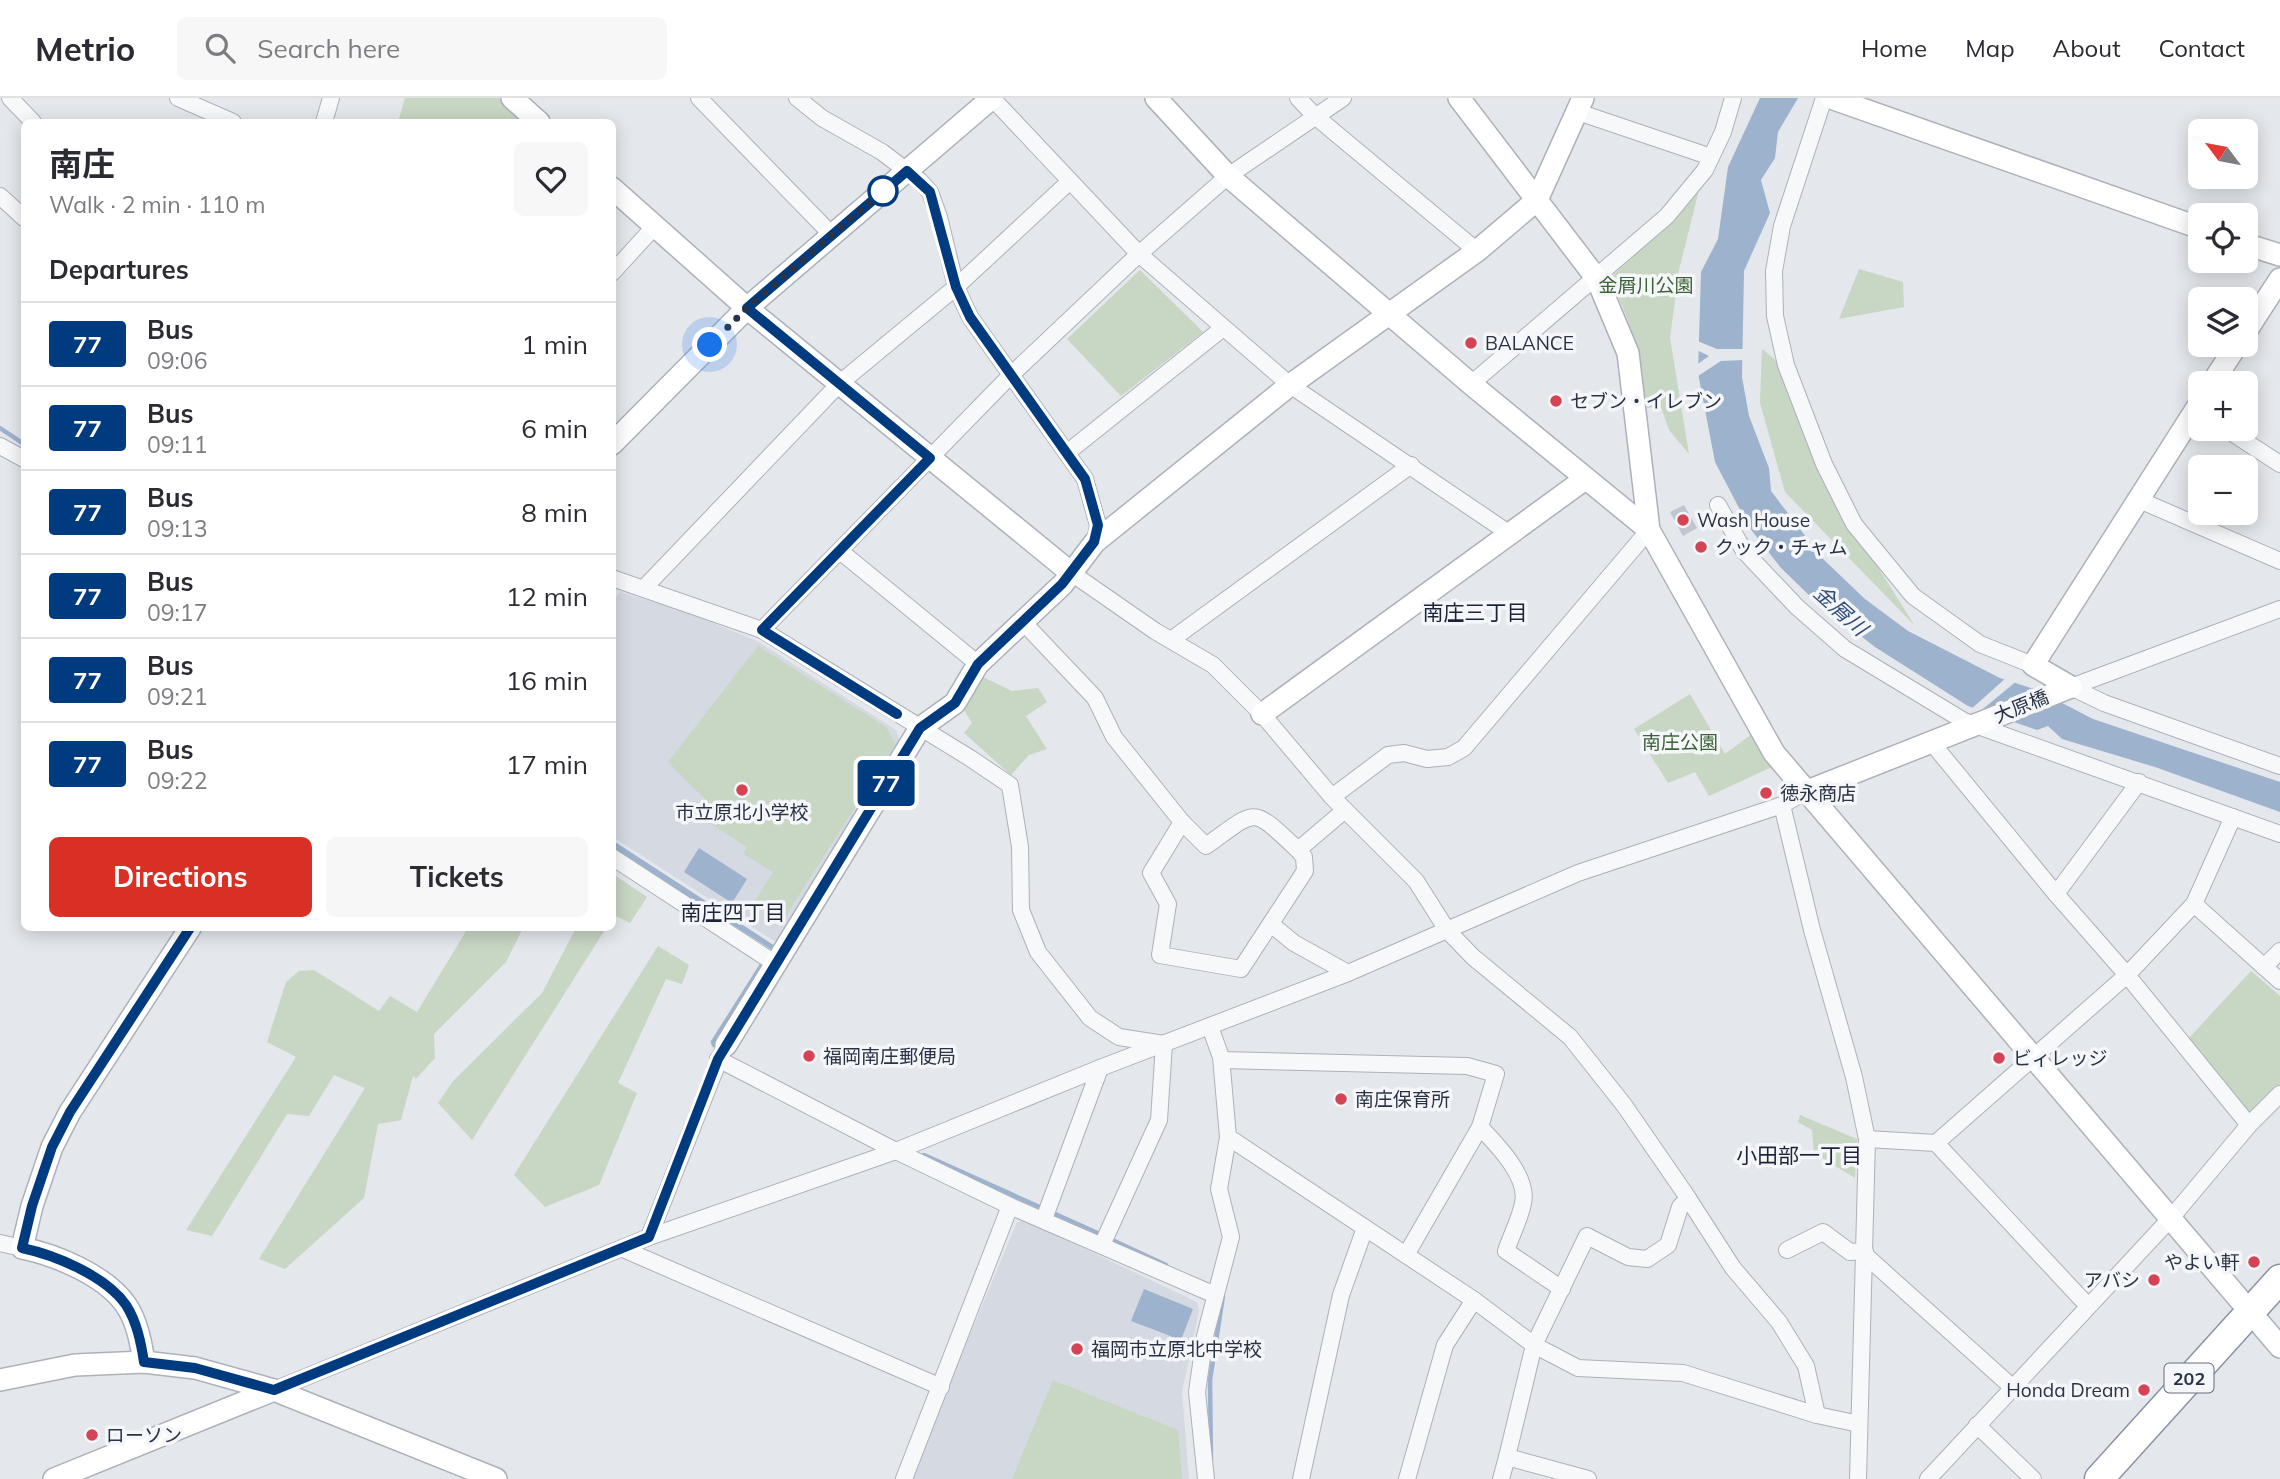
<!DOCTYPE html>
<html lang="en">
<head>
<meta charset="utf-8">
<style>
  :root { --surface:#fff; --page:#f7f7f7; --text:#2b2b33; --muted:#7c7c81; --line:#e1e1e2; --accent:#d93025 }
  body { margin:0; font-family:Mulish,"Noto Sans JP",sans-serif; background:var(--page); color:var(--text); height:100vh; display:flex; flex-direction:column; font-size:26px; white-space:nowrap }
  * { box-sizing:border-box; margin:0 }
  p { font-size:23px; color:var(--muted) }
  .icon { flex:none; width:38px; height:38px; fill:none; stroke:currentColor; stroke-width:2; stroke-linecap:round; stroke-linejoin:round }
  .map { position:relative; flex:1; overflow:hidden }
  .sheet { position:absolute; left:21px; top:21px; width:595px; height:812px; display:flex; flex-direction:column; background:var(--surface); border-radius:10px; box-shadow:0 4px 18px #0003 }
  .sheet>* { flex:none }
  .badge { padding:0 14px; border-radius:5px; font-size:24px; line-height:46px }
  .needle { width:46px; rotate:302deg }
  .buttons { position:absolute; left:2188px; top:21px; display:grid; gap:14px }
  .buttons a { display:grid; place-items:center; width:70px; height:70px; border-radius:10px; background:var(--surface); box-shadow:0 4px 18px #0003; font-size:35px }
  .you { position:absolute; width:35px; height:35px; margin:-18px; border:5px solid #fff; border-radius:50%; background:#1a73e8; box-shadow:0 0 0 10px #1a73e833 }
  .map>.badge { position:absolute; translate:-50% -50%; box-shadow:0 0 0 4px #fff }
  h2 { padding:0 28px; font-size:26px; line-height:63px }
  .round { display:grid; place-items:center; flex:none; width:74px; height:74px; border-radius:10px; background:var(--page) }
  .summary { display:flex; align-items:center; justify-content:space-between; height:119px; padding:0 28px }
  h1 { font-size:33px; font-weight:700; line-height:52px }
  .action { display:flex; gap:14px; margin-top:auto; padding:14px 28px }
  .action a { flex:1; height:80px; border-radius:10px; background:var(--accent); color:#fff; font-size:28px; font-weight:700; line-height:80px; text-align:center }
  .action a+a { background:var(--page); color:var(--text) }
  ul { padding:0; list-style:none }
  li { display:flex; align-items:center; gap:21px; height:84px; padding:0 28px; border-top:2px solid var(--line) }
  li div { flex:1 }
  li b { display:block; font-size:26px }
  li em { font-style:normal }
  li .badge { min-width:77px; font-weight:700; text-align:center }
  header { display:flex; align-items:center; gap:42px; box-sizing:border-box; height:98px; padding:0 35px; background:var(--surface); border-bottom:2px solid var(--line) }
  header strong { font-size:33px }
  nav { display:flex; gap:38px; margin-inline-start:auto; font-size:24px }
  .search { width:490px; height:63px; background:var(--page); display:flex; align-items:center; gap:18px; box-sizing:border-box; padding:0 24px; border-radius:10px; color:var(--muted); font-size:26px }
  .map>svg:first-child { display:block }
</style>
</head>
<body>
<header>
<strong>Metrio</strong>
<div class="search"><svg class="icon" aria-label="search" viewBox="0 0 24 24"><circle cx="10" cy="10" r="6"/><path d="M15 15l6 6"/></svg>Search here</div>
<nav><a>Home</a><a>Map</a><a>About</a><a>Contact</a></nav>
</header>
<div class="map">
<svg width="2280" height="1381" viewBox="0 0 2280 1381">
  <rect width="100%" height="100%" fill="#e4e7ec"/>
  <g fill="#d5d9e1">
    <path d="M620,494l69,21 68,28 139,89 5,14 -124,199 -164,-106 -1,-235z"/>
    <path d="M1026,1123l171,81 2,9 -17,81 7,87h-279l107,-257z"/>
  </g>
  <g fill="#c8d6c4">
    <path d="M405,0h95l27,24h-129z"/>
    <path d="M1700,88l-21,84 -9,68 19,116 -20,-24 -8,-23 -14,1c-7,-42 -13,-87 -36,-123l1,-9 66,-60z"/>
    <path d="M1859,171l44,13 1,25 -65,12z"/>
    <path d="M1140,172l63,62 -82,64 -54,-57z"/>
    <path d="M1762,251l15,12 41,111 97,154 -130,-134 -25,-89z"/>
    <path d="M758,548l128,81 9,17 -111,175 -29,-18 18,-29 -30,-18 4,-7 -36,-23 8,-11 -51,-51z"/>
    <path d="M983,579l29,14 26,-3 9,14 -21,14 21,33 -18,6 -18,20 -47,-42 8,-10 -8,-13z"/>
    <path d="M1690,596l35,60 27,-20 20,33 -63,29 -14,-24 -27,11 -34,-54z"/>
    <path d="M613,776l34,23 -17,26 -16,-8 -1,2z"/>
    <path d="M468,830h55l-17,34 -72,72 1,24 -19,21 -3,-3 -12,44 -23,4 -14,74 -79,71 -26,-10 106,-171 -31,-13 -25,41 -22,-2 -75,122 -26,-6 110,-173 -29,-15 19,-60 13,-11 15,-1 65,41 11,-15 27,16z"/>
    <path d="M576,830h30l-134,212 -34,-37 15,-22 89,-88z"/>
    <path d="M658,848l31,19 -7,19 -16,-5 -48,104 19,10 -38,92 -54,22 -31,-32z"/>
    <path d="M2251,873l29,25v90l-28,29 -64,-76z"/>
    <path d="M1800,1017l57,24 -2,39 -41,-25 -2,-23 -14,-8z"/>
    <path d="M1053,1282l125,50 4,49h-170z"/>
  </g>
  <g fill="#9db2cd">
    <path d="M1760,0h38l-20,34 -3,26 -14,22 9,33 -26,58 -2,106 7,39 20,52 2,23 51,67 43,41 43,32 92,47 37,12 56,29 187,63v30l-125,-45 -93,-28 -14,-13 -11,4 -69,-24 -93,-59 -63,-49 -31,-30 -32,-41 -34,-65 -17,-89 3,-101 17,-33 10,-72z"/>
    <path d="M612,742l163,106 -3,4 -159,-100z"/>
    <path d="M699,750l48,31 -15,24 -48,-31z"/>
    <path d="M1144,1191l49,20 -12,31 -50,-19z"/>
  </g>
  <g fill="#e4e7ec">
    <path d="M1695,242l22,9h29v11l-25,1 -26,17v-12l14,-10 -14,-7z"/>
    <path d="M2007,579l11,3 -40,33 -9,-2z"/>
  </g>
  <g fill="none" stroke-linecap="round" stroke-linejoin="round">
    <g stroke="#9db2cd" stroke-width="4.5">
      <path d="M0,330l24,16"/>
      <path d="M714,947l-1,-3 52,-82"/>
      <path d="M924,1057l178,80"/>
      <path d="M1110,1141l56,26"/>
      <path d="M1211,1363l-1,-81 13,-84"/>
    </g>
  </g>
  <path fill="#c0c5cf" d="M1684,407l13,23 -14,8 -13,-24z"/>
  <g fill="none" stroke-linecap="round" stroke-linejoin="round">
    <g stroke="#acb1ba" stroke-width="18">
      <g id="street">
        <path d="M10,0l23,24"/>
        <path d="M178,0l55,24"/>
        <path d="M699,0l133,137"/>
        <path d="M797,0l25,20 60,34 38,29 10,11 9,25 17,70 14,30 115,162 13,46 -3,17"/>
        <path d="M992,0l147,156 151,131 220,149"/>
        <path d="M1298,0l17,18 162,135"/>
        <path d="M1824,0l-42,128 -8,45 1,45 11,49 38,99 30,60 59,72 67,48 53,21"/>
        <path d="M1578,14l133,45"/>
        <path d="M324,24l7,-24"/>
        <path d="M0,98l24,22"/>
        <path d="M612,175l43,-47"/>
        <path d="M1471,286l196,-168 38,-46 18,-38 10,-34"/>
        <path d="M2226,331l54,35"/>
        <path d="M0,348l24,13"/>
        <path d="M1068,354l155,-124"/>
        <path d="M2137,401l143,62"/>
        <path d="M1718,407l26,46 53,56 48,42 119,72 316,113"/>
        <path d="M840,453l138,113"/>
        <path d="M1070,474l85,59 58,34 49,49 70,83 84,84 31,49 26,27 97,80 54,68 60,87 49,76 46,54 27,44 11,49"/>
        <path d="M612,480l150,52 208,128 40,27 10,62 1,63 17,42 52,66 29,19 45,7 -5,76 -57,125"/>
        <path d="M645,489l195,-204 116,-96 113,-105"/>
        <path d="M1023,524l72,76 19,39 68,85 24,24c52,-37 44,-41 92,4l47,-40"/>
        <path d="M762,532l248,-254 129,-122 89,-78 115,-78"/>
        <path d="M1171,542l240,-175"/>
        <path d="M2071,589l33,16 176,63"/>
        <path d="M2071,589l209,-78"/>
        <path d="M1932,645l124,151 71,81 122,150"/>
        <path d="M1332,699l56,-42 16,-2 23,6 21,-2 16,-9 185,-218"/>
        <path d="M1782,707l30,125 42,147 13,62 -9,340"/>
        <path d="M1182,724l-31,51 17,31 -8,51 81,14 64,-98 -1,-14 -6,-7"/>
        <path d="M612,759l164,107"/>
        <path d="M2056,796l83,-112"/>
        <path d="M2194,806l86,77"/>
        <path d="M1272,827l22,18 54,30"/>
        <path d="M2264,869l16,-16"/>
        <path d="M718,961l178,92 114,55 205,89"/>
        <path d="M1222,962l245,6 29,8 -16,53c17,18 49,50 43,76 -3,16 -12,33 -17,48l56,38"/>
        <path d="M1228,1039l246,163 60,45 44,23 105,5 134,42 42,9"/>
        <path d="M1867,1041l69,4 191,-168 67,-71 39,-87"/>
        <path d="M1936,1045l152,163"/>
        <path d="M1044,1121l56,-151"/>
        <path d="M649,1139l74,-187"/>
        <path d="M0,1145l22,5"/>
        <path d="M623,1151l318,138"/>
        <path d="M1787,1152l36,-18 27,20 15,-1"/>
        <path d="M1406,1157l74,-128"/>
        <path d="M1865,1157l147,132"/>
        <path d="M274,1292l375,-153 247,-86 204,-83 248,-95 230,-100 204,-68 23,-13"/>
        <path d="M1977,1327l56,54"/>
        <path d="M904,1381l106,-273"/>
        <path d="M1206,1381l-9,-87 8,-56 26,-99 -12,-48 9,-52 -7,-80 -11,-30"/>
        <path d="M1301,1381l40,-184 24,-67"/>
        <path d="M1407,1381l38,-134 29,-45"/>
        <path d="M1501,1381l6,-22"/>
        <path d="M1588,1381l-81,-22 27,-112 53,-109 41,21 19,2 21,-14 12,-38 8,-9"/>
        <path d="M1928,1381l243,-261 78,-93 31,-31"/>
      </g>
    </g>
    <g stroke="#acb1ba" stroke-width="24">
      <g id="secondary">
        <path d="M512,0l27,24"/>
        <path d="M1156,0l72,78 243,208 178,146 125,223 506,594"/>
        <path d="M1459,0l138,181 31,74 21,177"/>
        <path d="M1831,0l369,130"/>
        <path d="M612,90l135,120 323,264"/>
        <path d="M2245,146l35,11"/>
        <path d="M2245,235l35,-54"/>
        <path d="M2212,285l25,-38"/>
        <path d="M612,346l135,-136 245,-210"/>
        <path d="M2071,589l-38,-22 167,-262"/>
        <path d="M1262,616l323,-235"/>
        <path d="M1805,694l266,-105"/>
        <path d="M726,947l194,-317 35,-25 23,-39 85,-80 32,-42 195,-157 187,-134 60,-51 46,-102"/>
        <path d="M144,1264c-3,-19 -7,-41 -18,-57 -21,-30 -70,-50 -104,-57l10,-42 20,-59 18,-35 120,-184"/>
        <path d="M0,1282l75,-15 69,-3 51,6 79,22 222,89"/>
        <path d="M54,1381l220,-89"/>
      </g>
    </g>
    <g stroke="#8a93a4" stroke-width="31">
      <path id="highway" d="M2099,1381l181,-200"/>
    </g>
    <use href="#street" stroke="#f7f8fa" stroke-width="16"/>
    <use href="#secondary" stroke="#fff" stroke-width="21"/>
    <use href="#highway" stroke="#fff" stroke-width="28"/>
  </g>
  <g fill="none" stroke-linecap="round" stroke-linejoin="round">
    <g stroke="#fff" stroke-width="16">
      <path id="line" d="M190,830l-120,184 -18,35 -20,59 -10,42c33,7 84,28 104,57 11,17 15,38 18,57l51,6 79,22 375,-153 69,-178 202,-331 35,-25 23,-39 84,-80 32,-42 4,-17 -13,-46 -115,-162 -14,-30 -26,-95 -23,-21 -160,137 183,150 -168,172 135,84"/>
    </g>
    <use href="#line" stroke="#003b80" stroke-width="10"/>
    <path stroke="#2a3346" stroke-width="7" stroke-dasharray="0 12.6" d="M710,247l37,-37 141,-121 -5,4"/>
  </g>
  <circle fill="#fff" stroke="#003b80" stroke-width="3.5" cx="883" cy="93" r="14"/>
  <g fill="#d54454" stroke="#f4f6f9" stroke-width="2.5">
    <circle cx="1471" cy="245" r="7"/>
    <circle cx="1556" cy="303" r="7"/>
    <circle cx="1683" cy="422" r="7"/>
    <circle cx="1701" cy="449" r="7"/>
    <circle cx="742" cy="692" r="7"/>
    <circle cx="1766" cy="695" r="7"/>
    <circle cx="809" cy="958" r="7"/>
    <circle cx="1999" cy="960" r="7"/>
    <circle cx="1341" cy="1001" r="7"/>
    <circle cx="2254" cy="1164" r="7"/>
    <circle cx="2154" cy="1182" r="7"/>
    <circle cx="1077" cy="1251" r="7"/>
    <circle cx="2144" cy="1292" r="7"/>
    <circle cx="92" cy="1337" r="7"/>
  </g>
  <g text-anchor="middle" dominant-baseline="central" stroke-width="7" stroke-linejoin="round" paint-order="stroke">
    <rect fill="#f4f6f9" stroke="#676e7c" stroke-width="2" x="2164.5" y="1265.5" width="49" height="29" rx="5"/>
    <g font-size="18" font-weight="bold" fill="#2a3346">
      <text x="2189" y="1280">202</text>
    </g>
    <g font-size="19" fill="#3d6237" stroke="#f4f6f9">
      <text x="1646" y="187">金屑川公園</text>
      <text x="1680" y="644">南庄公園</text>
    </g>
    <g font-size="19" fill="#2a3346" stroke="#f4f6f9" text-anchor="start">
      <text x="1485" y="245">BALANCE</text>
      <text x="1570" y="303">セブン・イレブン</text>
      <text x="1697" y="422">Wash House</text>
      <text x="1715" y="449">クック・チャム</text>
      <text x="1780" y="695">徳永商店</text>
      <text x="742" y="714" text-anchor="middle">市立原北小学校</text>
      <text x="823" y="958">福岡南庄郵便局</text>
      <text x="2013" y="960">ビィレッジ</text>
      <text x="1355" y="1001">南庄保育所</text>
      <text x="2240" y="1164" text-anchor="end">やよい軒</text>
      <text x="2140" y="1182" text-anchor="end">アバシ</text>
      <text x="1091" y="1251">福岡市立原北中学校</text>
      <text x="2130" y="1292" text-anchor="end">Honda Dream</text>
      <text x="106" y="1337">ローソン</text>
    </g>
    <g font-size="19" fill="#2a3346" stroke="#f4f6f9">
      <text transform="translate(2021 608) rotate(-22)">大原橋</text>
    </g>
    <g font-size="21" font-style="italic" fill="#324f7c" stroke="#f4f6f9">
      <text transform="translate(1841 512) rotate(42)">金屑川</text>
    </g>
    <g font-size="21" fill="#1c2437" stroke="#f4f6f9">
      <text x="1475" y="514">南庄三丁目</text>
      <text x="733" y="814">南庄四丁目</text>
      <text x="1799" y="1057">小田部一丁目</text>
    </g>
  </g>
</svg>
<div class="buttons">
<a><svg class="needle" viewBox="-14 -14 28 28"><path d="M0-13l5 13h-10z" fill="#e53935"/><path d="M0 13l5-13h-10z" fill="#7c7c81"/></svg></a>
<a><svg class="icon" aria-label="locate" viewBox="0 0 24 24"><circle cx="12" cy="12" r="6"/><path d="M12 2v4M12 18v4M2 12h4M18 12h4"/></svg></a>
<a><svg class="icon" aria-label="layers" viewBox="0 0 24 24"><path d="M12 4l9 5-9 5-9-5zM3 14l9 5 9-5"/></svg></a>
<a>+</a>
<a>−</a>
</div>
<div class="you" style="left:710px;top:247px"></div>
<b class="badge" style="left:886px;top:685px;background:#003b80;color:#fff">77</b>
<section class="sheet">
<div class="summary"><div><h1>南庄</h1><p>Walk · 2 min · 110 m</p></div><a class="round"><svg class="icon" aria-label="heart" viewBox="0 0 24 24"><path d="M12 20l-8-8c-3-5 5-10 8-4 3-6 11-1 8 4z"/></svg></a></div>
<h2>Departures</h2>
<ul>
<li><span class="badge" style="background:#003b80;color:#fff">77</span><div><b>Bus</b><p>09:06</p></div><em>1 min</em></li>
<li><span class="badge" style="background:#003b80;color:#fff">77</span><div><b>Bus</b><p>09:11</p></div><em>6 min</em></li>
<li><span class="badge" style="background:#003b80;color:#fff">77</span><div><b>Bus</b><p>09:13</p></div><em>8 min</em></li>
<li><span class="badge" style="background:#003b80;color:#fff">77</span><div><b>Bus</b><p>09:17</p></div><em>12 min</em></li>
<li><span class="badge" style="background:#003b80;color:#fff">77</span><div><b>Bus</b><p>09:21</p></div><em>16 min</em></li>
<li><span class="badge" style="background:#003b80;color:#fff">77</span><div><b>Bus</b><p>09:22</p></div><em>17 min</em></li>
</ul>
<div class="action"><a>Directions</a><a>Tickets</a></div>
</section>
</div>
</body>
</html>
